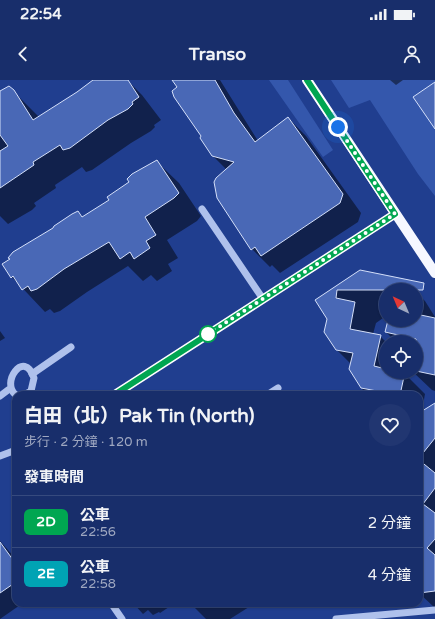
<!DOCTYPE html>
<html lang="zh-TW">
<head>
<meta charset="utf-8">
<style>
  :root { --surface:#182e6b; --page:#213671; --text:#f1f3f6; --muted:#9fa8c1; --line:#364a7e }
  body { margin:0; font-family:"Varela Round","Noto Sans TC",sans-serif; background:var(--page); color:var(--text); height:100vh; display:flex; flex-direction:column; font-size:15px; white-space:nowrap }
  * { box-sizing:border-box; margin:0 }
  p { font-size:13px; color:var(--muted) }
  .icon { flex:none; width:22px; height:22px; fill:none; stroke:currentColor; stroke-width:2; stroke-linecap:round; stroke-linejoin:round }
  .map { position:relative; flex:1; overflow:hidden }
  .drawer { position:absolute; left:12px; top:311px; width:411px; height:216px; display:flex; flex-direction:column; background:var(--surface); border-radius:12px; box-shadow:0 1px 3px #0004,0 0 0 1px var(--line) }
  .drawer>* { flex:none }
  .badge { padding:0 8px; border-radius:6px; font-size:14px; line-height:26px }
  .needle { width:26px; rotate:316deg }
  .buttons { position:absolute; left:379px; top:203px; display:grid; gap:8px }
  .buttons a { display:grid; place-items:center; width:44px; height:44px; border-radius:50%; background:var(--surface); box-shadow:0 1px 3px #0004,0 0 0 1px var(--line); font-size:20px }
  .you { position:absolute; width:20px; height:20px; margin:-10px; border:3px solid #fff; border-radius:50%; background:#1a73e8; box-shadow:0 0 0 6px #1a73e833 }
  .map>.badge { position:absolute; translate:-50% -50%; box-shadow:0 0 0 2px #fff }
  h2 { padding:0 12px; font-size:15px; line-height:36px }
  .round { display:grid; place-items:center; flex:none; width:42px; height:42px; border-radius:21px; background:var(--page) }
  .summary { display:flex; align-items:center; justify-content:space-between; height:68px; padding:0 12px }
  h1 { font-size:19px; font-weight:800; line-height:30px }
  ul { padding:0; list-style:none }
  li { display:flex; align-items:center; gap:12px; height:52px; padding:0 12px; border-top:1px solid var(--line) }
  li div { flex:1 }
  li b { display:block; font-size:15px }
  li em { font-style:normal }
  li .badge { min-width:44px; font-weight:700; text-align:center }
  .status { display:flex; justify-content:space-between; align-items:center; height:28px; padding:0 20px; background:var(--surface); direction:ltr }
  .status svg { height:11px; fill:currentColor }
  header { display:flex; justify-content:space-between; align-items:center; height:52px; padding:0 12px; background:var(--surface); font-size:18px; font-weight:800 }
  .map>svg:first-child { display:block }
</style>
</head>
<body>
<div class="status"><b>22:54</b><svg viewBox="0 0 49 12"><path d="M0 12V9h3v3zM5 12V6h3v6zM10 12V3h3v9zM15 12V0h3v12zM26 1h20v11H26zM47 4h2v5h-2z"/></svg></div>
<header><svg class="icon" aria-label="back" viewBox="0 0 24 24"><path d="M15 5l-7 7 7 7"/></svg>Transo<svg class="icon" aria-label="person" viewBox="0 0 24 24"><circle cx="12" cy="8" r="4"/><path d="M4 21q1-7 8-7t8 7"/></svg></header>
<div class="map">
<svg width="435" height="539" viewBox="0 0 435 539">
  <rect width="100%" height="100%" fill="#203e8f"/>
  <g fill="#3457ac">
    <path d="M269,0h19l45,70 -10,7z"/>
    <path d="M331,0h104v116l-17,-22 -48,-74 -21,8z"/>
  </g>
  <g fill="#0007">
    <path d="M96,0h31l15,15 19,25 -7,5 1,2 -4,4 -20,12 -39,27 -6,2 -4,-5 -27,18 1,3 -22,15 2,3 -4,4 -24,14 -8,-8v-123l13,-2 26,26z"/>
    <path d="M173,0h47l38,61 30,-23 18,18 55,77 -3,9 -78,51 -8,-8 -2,2 -18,-18 -25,-79 -14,-14z"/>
    <path d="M390,0h13l-7,5z"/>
    <path d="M156,81l23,22 22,33 -4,5 -30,19 11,18 -10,6 4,7 -15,10 -6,-6 -8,6 -15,-15 -41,26 -27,19 -6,2 -4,-4 -5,3 -33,-35 66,-64 5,4 27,-17 21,-18 2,-7z"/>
    <path d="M361,191l52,19h-27v26l-10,7 -3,11 7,2 6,6v30l19,2 20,20 -3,16h3l10,-6v204l-16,-15v-198h-53l-16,-26 1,-5 -14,-14 -9,-32 -12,-18z"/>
    <path d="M416,213l9,8 10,16v74l-3,-1 -19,-18h3v-30h-20l-10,-10 3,-12h27z"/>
    <path d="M0,251l5,7 -5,3z"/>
    <path d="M0,461l16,18v44h7l-23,16z"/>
    <path d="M133,523h42l-15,10 -1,-1 -6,3 -5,-5 -5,4z"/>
    <path d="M190,523h57l2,4 -19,12h-24z"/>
  </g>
  <g fill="#4968b6" stroke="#d4dff9">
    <path d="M93,0h35l11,17 -7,5 1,2 -5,5 -20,11 -38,28 -7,2 -3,-5 -27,17 1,3 -34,23v-37l8,-5 -8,-11v-44l9,-5 5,4 19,30 44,-28z"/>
    <path d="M172,0h43l19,33 21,29 33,-25 55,77 -3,9 -79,53 -6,-9 -4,3 -34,-52 -3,-16 2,-4 18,-16 -22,-6 -12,-18 1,-2 -27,-39 -2,-6 5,-4z"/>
    <path d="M435,2v47l-22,-32z"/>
    <path d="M157,80l22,33 -5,5 -29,19 11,18 -10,6 4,7 -16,11 -4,-7 -10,7 -11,-17 -45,27 -27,20 -6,2 -3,-5 -6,4 -9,-14 -2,2 -9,-14 8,-5 -2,-1 5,-6 40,-24 1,-2 18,-12 6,-3 4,6 27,-17 -2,-3 22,-15 -2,-3 5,-5z"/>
    <path d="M360,190l64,13 -1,7h-86l-1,8 19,4 -5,27 31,6 -7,31 12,3v3h19l-5,23h-24l1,-4 -16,-3 -12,-19 4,-16 -17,-3 -12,-18 3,-13 -12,-19z"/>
    <path d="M416,234l19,4v57l-19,-4v-32l-31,-7 3,-12h28z"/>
    <path d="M435,323v35l-16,20v-45z"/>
    <path d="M419,380l16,13v15l-12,16 12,9v26l-8,9 8,7v36l-16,2z"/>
    <path d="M0,462l16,22v18l-16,11z"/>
  </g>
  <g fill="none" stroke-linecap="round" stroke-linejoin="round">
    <g stroke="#afc1ec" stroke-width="7">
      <path d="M202,129l61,90"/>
      <path d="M32,294l39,-27"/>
      <path d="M16,315c-16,-11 8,-47 18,-17l-3,13 -7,4"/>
      <path d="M114,315l281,-181"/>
      <path d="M267,315l11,-7"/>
      <path d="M0,316l8,-6"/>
      <path d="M0,376l16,-6"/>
      <path d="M111,523l11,16"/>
      <path d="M336,539l99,-9"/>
    </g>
    <path stroke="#f5f7ff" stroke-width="10" d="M307,0l128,193"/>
  </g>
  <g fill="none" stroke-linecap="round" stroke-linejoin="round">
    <g stroke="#fff" stroke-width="9">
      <path id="line" d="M114,315l281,-181 -88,-134"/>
    </g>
    <use href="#line" stroke="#00a651" stroke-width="6"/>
    <path stroke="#fff" stroke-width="4" stroke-dasharray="0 7.2" d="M208,254l187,-120 -57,-87"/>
  </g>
  <circle fill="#fff" stroke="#00a651" stroke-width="2" cx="208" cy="254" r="8"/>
</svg>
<div class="buttons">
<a><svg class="needle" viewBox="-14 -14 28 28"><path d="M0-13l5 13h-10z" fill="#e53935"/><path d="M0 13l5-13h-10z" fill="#9fa8c1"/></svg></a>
<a><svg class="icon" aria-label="locate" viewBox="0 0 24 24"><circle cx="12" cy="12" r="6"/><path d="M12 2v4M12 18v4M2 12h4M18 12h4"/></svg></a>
</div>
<div class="you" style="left:338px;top:47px"></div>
<section class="drawer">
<div class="summary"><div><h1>白田（北）Pak Tin (North)</h1><p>步行 · 2 分鐘 · 120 m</p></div><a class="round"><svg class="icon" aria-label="heart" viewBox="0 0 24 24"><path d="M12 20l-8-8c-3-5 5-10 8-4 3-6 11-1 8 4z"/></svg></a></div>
<h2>發車時間</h2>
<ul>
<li><span class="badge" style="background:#00a651;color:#fff">2D</span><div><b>公車</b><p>22:56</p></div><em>2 分鐘</em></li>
<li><span class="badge" style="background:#00a3b4;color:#fff">2E</span><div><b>公車</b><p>22:58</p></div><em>4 分鐘</em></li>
</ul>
</section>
</div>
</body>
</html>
